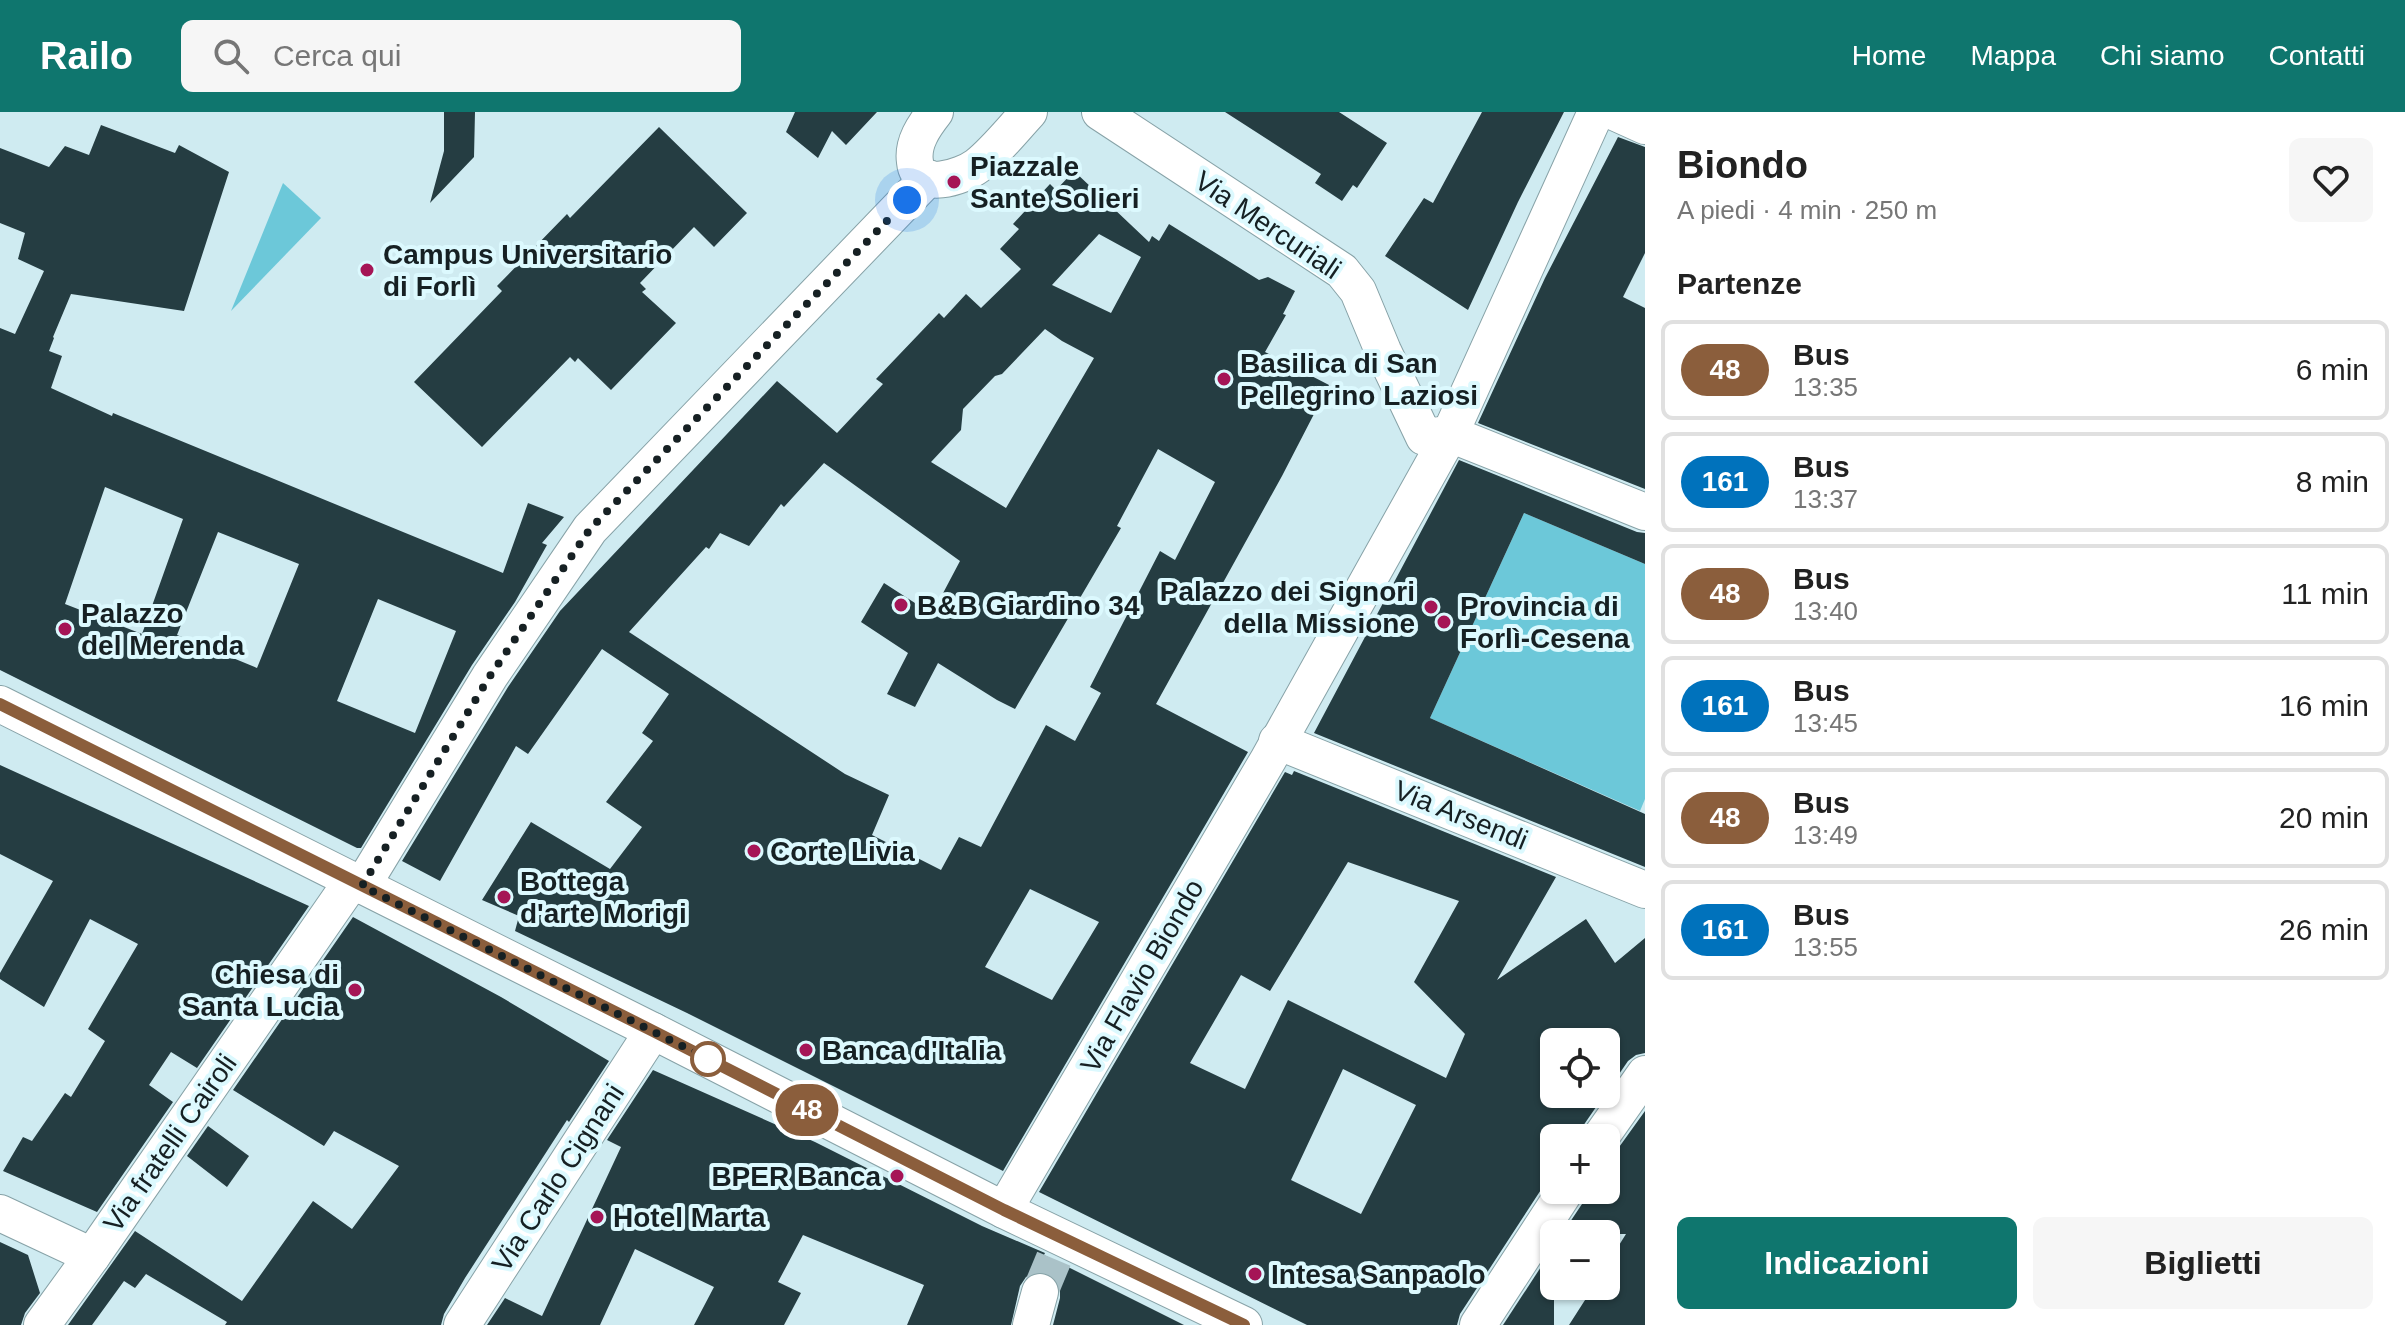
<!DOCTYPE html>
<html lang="it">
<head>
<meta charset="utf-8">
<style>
  :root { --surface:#fff; --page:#f6f6f6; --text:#222; --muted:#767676; --line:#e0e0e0; --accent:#0f766e }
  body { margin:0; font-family:Arial,sans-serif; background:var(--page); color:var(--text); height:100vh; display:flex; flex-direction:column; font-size:30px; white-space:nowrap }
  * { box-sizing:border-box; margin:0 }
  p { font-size:26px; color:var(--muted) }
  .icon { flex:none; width:44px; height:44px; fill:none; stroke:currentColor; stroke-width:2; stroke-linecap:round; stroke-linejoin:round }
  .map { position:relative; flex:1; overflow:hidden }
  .sheet { display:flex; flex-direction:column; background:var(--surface); width:760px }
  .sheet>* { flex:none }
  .badge { padding:0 16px; border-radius:26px; font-size:28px; line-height:52px }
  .tools { position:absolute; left:1540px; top:916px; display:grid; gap:16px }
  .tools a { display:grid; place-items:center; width:80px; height:80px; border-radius:12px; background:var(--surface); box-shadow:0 2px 6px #0004; font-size:40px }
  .you { position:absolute; width:40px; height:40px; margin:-20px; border:6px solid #fff; border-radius:50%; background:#1a73e8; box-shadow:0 0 0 12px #1a73e833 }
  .map>.badge { position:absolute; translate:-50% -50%; box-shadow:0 0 0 4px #fff }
  h2 { padding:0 32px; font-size:30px; line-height:72px }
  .round { display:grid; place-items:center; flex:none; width:84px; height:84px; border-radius:12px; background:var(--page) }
  .headline { display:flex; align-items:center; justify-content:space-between; height:136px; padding:0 32px }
  h1 { font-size:38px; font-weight:700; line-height:60px }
  .button { display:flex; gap:16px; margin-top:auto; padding:16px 32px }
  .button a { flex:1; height:92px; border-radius:12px; background:var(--accent); color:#fff; font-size:32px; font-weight:700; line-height:92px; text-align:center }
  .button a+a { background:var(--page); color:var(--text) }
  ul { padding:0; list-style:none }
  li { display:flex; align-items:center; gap:24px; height:100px; margin:0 16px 12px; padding:0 16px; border:4px solid var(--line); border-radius:12px }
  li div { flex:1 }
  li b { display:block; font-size:30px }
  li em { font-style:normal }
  li .badge { min-width:88px; font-weight:700; text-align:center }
  header { display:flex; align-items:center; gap:48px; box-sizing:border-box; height:112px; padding:0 40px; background:var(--accent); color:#fff }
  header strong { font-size:38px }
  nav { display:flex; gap:44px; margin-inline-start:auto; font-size:28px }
  .search { width:560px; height:72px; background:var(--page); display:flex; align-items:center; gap:20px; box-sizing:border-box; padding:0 28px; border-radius:12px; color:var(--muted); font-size:30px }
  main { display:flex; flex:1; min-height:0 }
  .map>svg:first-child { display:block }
</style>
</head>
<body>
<header>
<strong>Railo</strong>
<div class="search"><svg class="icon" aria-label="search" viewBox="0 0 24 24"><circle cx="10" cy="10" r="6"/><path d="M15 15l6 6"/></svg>Cerca qui</div>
<nav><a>Home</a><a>Mappa</a><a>Chi siamo</a><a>Contatti</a></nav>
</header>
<main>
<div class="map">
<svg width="1645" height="1213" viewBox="0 0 1645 1213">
  <rect width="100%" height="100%" fill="#cfebf1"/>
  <g fill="#6cc8d9">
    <path d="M283,71l38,35 -90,93z"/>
    <path d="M1524,401l121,51v235l-5,12 -210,-93z"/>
  </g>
  <g fill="#253d42" fill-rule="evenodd">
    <path d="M444,0h31l-1,45 -44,46 14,-52z"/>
    <path d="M795,0h82l-31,33 -14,-14 -14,27 -32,-26z"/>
    <path d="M1225,0h114l48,31 -30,45 -4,-3 -11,16 -27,-18 6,-9z"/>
    <path d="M1482,0h82l-46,90 -50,108 -83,-54 39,-58 9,5z"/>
    <path d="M101,13l74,28 4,-8 50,27 -45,139 -113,-17 -18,43 1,1 -5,13 13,5 -11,32 61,28 1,-3 390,160 25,-70 36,14 -22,26 5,2 -32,57 -43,63 -111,183h-4l-357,-178v-342l15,6 29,-63 -26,-12 7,-26 -25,-10v-75l49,19 16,-21 24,9zM105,375l78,32 -41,115 -77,-30zM218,420l81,32 -42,104 -80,-33zM378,487l78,32 -41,102 -78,-32z"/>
    <path d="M659,15l88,86 -33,34 -20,-20 -54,56 6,6 -4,3 34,31 -65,67 -33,-32 -3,4 -5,-5 -88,90 -68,-65 88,-91 -5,-5 70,-72 3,4z"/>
    <path d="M1618,25l27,10v106l-22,44 22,11v181l-167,-66 67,-145z"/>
    <path d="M1074,59l75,71 3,-6 7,5 10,-17 90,56 9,-3 27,14 -12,23 3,1 -21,37 64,33 -47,91 -126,228 92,48 -245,419 -316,-158 -172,-82 4,-15 -37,-16 49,-78 79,47 32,-42 -36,-25 47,-61 -11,-8 27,-39 -67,-45 -74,105 -12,-8 -76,135 -38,-20 106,-174 52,-76 217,-230 60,52 46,-49 -7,-5 63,-66 5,5 22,-24 15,14 40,-39 -21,-20 19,-20 -6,-5 37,-40 6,6zM1099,122l42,23 -30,56 -59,-28zM1045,217l17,12 32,17 -88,150 -75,-46 30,-32 2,-21 32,-33 7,-2zM1158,337l57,33 -40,78 -15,-9 -70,136 11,6 -26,48 -29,-16 -65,122 -22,-10 -18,33 -69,-35 17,-40 -44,-21 -216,-142 77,-85 3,2 11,-16 29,13 32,-42 3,3 40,-44 136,98 -28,53 -48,-31 -23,39 47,31 -21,41 28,13 23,-44 59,37 18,9 106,-181 -4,-2zM1030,777l69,33 -47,78 -67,-33z"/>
    <path d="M1459,348l178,72 8,1v31l-121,-51 -94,205 215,96v53l-331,-134z"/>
    <path d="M0,653l309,141 -112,162 -26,-16 -22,33 24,17 -76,110 -94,-41 20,-34 9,4 33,-48 6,4 34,-56 -17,-12 50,-85 -48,-25 -46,88 -44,-28v-6l53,-92 -53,-27z"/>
    <path d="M1294,659l262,106 -59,103 89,-61 29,44 30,-25v115l-9,2 -8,6 -22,32v-51h-52v52h51l-22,32 -4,12h-25v35l-6,6 -88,135 -3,11h-150l-268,-133 246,-420 7,3zM1348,750l111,39 -45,81 51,52 -19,44 -158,-78 -43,89 -55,-26 51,-88 29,16zM1343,957l73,36 -55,109 -70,-34z"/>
    <path d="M353,805l148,80 108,64 -40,61 -2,-2 -102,158 -21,36 -3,11h-216l2,-3 -81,-48 -11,14 -11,-7 -32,44h-24l67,-94 107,70 71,-100 39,28 47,-63 -65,-35 -10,15 -91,-56z"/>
    <path d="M653,958l162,72 167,84 63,27 -1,2 140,70h-131l7,-27v-12l-6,-9 -8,-5h-11l-9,5 -6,9 -9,39h-104l17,-40 -121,-50 -25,47 23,11 -17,32h-90l20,-38 -79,-38 -35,76h-113l18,-27 37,18 79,-169 -14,-7z"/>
    <path d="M1645,999v214h-76l25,-39h12v-20l20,-32h-64l22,-33 3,-11h19v-32l11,-8z"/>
    <path d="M208,1014l41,30 -22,31 -40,-31z"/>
    <path d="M0,1130l28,13 12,38 -15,20 -4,12h-21z"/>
    <path d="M1554,1135v78h-51z"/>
  </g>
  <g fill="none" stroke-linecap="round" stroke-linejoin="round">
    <path stroke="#aac2c8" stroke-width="36" stroke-dasharray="36 18" stroke-linecap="butt" d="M1040,1180l15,-36"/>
    <g stroke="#87a2a7" stroke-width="38">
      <g id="street">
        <path d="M935,0c-11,14 -23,31 -20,50 3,30 47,15 62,4 17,-13 37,-38 52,-54"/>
        <path d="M1100,0l242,159 16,20 25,60 41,86 26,-3 195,78"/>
        <path d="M1614,0l31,14"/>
        <path d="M0,592l653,327 351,179 240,115"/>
        <path d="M1277,629l368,149"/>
        <path d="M362,774l128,-210 100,-147 338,-351"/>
        <path d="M1600,1026l45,-64"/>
        <path d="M1004,1098l264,-450 182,-326 146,-322"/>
        <path d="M0,1101l92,43"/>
        <path d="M42,1213l50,-69 260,-375"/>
        <path d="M462,1213l191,-294"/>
        <path d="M1031,1213l9,-33"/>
        <path d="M1478,1213l88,-135"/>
      </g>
    </g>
    <use href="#street" stroke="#fff" stroke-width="36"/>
  </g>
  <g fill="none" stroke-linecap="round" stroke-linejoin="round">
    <g stroke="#fff" stroke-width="18">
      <path id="line" d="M0,592l653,327 351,179 240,115"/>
    </g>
    <use href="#line" stroke="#8b5e3c" stroke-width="12"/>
    <path stroke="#162023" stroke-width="8" stroke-dasharray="0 14.4" d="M708,947l-346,-173 128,-210 100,-147 317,-329"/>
  </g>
  <g fill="#a51556" stroke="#dcf9fe" stroke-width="3">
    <circle cx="954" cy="70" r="8"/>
    <circle cx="367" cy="158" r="8"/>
    <circle cx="1224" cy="267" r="8"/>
    <circle cx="901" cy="493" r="8"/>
    <circle cx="1431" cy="495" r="8"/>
    <circle cx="1444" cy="510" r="8"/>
    <circle cx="65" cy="517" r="8"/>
    <circle cx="754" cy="739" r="8"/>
    <circle cx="504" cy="785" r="8"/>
    <circle cx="355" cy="878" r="8"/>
    <circle cx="806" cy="938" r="8"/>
    <circle cx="897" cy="1064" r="8"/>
    <circle cx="597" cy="1105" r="8"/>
    <circle cx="1255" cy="1162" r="8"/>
  </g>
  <circle fill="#fff" stroke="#8b5e3c" stroke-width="4" cx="708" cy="947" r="16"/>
  <g text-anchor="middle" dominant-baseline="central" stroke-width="8" stroke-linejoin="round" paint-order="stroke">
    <g font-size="28" font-weight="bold" fill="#162023" stroke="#dcf9fe" text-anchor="start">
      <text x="970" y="54">Piazzale<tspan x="970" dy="32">Sante Solieri</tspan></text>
      <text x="383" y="142">Campus Universitario<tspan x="383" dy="32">di Forlì</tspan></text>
      <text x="1240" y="251">Basilica di San<tspan x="1240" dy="32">Pellegrino Laziosi</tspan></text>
      <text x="1415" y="479" text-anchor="end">Palazzo dei Signori<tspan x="1415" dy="32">della Missione</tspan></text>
      <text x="917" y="493">B&amp;B Giardino 34</text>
      <text x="1460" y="494">Provincia di<tspan x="1460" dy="32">Forlì-Cesena</tspan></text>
      <text x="81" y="501">Palazzo<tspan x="81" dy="32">del Merenda</tspan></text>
      <text x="770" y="739">Corte Livia</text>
      <text x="520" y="769">Bottega<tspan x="520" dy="32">d'arte Morigi</tspan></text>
      <text x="339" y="862" text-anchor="end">Chiesa di<tspan x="339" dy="32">Santa Lucia</tspan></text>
      <text x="822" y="938">Banca d'Italia</text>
      <text x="881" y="1064" text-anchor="end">BPER Banca</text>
      <text x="613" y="1105">Hotel Marta</text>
      <text x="1271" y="1162">Intesa Sanpaolo</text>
    </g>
    <g font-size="28" fill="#162023" stroke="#dcf9fe">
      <text transform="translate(1268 113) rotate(34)">Via Mercuriali</text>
      <text transform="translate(1461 703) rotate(22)">Via Arsendi</text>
      <text transform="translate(1142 864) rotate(-60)">Via Flavio Biondo</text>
      <text transform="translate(170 1031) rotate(-55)">Via fratelli Cairoli</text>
      <text transform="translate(558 1066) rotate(-57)">Via Carlo Cignani</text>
    </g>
  </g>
</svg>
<div class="tools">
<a><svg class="icon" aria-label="locate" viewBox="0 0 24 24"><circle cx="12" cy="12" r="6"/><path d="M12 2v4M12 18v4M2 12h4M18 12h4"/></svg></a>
<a>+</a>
<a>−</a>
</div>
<div class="you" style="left:907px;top:88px"></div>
<b class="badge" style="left:807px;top:998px;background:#8b5e3c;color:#fff">48</b>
</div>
<section class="sheet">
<div class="headline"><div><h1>Biondo</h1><p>A piedi · 4 min · 250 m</p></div><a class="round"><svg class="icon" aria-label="heart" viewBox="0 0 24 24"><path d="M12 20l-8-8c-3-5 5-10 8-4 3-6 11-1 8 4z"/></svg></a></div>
<h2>Partenze</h2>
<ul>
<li><span class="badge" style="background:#8b5e3c;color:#fff">48</span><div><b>Bus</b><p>13:35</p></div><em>6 min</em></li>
<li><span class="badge" style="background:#0072bc;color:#fff">161</span><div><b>Bus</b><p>13:37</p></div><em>8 min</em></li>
<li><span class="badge" style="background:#8b5e3c;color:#fff">48</span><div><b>Bus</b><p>13:40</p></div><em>11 min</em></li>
<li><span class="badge" style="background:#0072bc;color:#fff">161</span><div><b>Bus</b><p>13:45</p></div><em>16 min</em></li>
<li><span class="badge" style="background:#8b5e3c;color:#fff">48</span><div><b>Bus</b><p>13:49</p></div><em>20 min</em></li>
<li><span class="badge" style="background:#0072bc;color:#fff">161</span><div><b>Bus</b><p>13:55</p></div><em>26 min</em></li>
</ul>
<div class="button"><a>Indicazioni</a><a>Biglietti</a></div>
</section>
</main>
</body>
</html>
